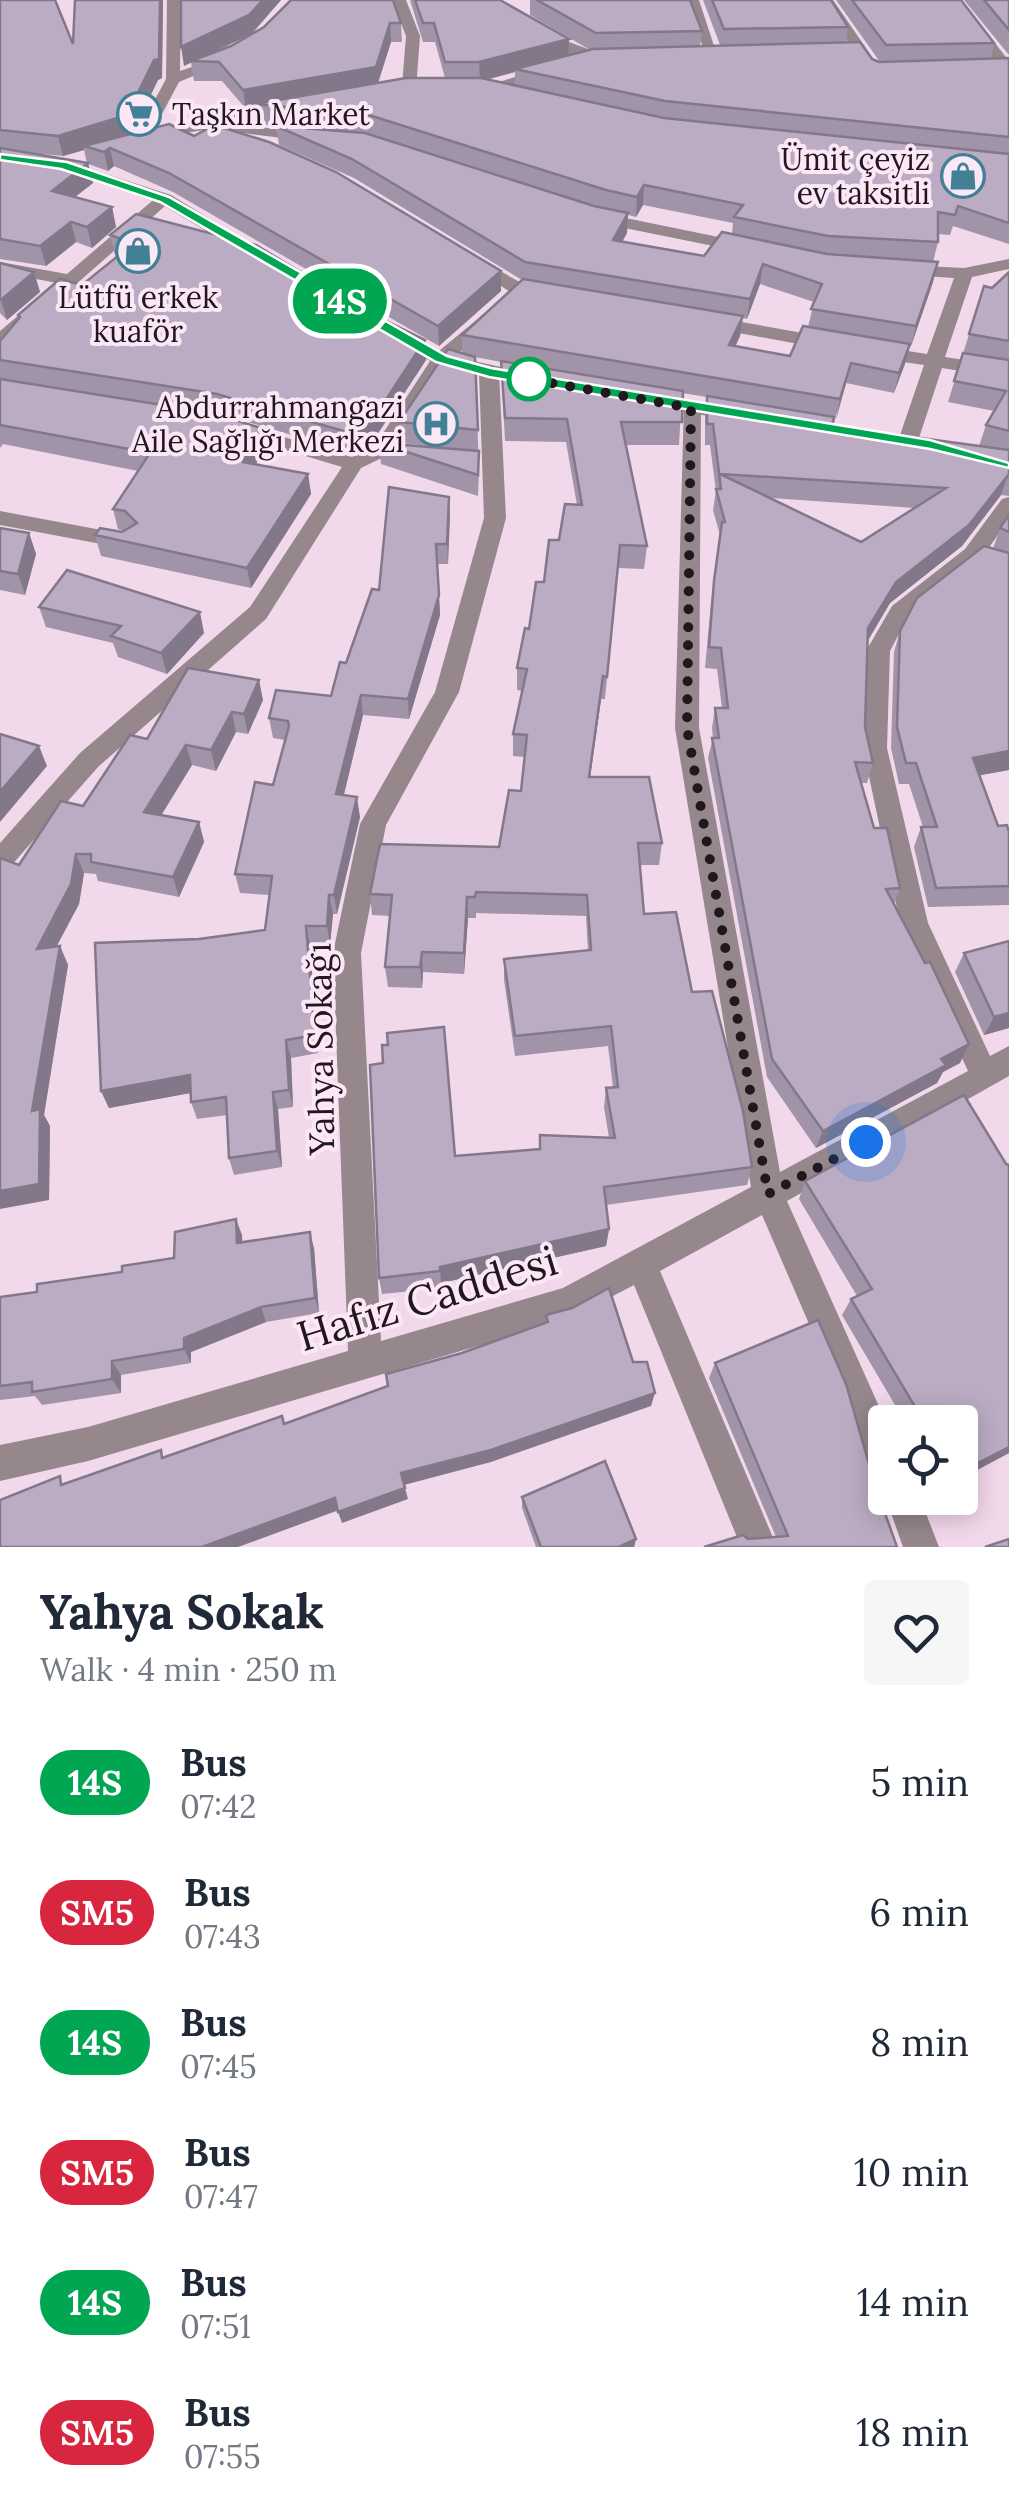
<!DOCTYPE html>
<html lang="en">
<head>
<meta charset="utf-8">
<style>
  :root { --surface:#fff; --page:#f6f6f7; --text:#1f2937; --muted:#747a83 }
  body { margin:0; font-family:Lora,serif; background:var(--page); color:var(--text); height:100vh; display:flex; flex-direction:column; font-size:38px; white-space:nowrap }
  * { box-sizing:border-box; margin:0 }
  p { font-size:32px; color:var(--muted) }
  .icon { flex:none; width:55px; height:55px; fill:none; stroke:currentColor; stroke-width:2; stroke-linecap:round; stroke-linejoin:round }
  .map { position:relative; height:1547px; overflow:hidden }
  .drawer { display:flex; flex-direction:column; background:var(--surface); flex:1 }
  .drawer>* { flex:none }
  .badge { padding:0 20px; border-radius:32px; font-size:35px; line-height:65px }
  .controls { position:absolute; left:868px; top:1405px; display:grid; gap:20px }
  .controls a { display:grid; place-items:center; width:110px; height:110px; border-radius:10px; background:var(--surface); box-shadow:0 5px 25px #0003; font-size:50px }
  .you { position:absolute; width:50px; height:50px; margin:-25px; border:8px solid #fff; border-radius:50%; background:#1a73e8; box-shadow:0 0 0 15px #1a73e833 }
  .map>.badge { position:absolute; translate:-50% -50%; box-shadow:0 0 0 5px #fff }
  .round { display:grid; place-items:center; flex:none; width:105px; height:105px; border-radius:10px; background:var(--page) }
  .summary { display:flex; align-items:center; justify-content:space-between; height:170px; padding:0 40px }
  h1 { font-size:48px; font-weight:700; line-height:75px }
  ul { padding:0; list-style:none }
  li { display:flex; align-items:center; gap:30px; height:130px; padding:0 40px }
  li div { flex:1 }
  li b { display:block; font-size:38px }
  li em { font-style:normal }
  li .badge { min-width:110px; font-weight:700; text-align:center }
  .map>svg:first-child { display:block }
</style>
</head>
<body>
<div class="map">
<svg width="1009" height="1547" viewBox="0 0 1009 1547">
  <rect width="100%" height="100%" fill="#f2d8eb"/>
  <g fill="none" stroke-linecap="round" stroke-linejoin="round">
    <g fill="#95878b" fill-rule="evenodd">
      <path d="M167,0h14l-1,71 44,-15 7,4 -52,22 -26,49 137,-29 5,2v6l-61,13 74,11 8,5 -2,3 -104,-13 -74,12 -2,-3 32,-59z"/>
      <path d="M392,0h14l14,36 -4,53 -27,8 -8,-5 3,-3 18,-3 4,-50z"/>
      <path d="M484,0h15l52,35 63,24c-28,18 -110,-37 -130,-59z"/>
      <path d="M685,0h14l19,58 -12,-3z"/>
      <path d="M819,0h14l46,67 -2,3h-10z"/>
      <path d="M947,0h14l48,61v13l-6,-1z"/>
      <path d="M548,66l5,1v6l-71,21 -7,-4z"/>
      <path d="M159,195l14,4 -166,146 -7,2v-16l57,-48 -57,-11v-10l67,12z"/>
      <path d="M596,212l152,31 9,5 -9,5 -158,-32v-8z"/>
      <path d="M474,256l49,28 32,9 -9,5 -34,-5 -44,-28 -3,-4z"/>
      <path d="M1009,259v10l-37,8 -27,80 64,10v12l-67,-11 -24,73 -3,4h-14l-3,-4 26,-76 -48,-7 -9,-6 9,-6 51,8 27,-76 -48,-3 -9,-5 9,-5 58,3z"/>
      <path d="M485,313l6,2v8l-43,40 -60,92 -27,13 -95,151 -168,148 -89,101 -9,4v-29l80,-90 170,-146 92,-140 -120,-36v-8h14l116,34 22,-10 60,-92z"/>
      <path d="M708,316l123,22 9,6 -9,6 -130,-24v-8z"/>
      <path d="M489,366l10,6 7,146 -47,174 -73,133 -25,128 20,388 182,-53 188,-101 -76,-459 9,-324h14l3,4 -2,320 81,444 188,-101 -68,-148 -37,-175 3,-97 26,-45 73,-57 37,-50 7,-2v22l-28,40 -73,58 -18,34 -3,97 41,175 62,133 19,-10v30l-222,125 99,221 -1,56 -12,-6 -111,-257 -102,56 117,276h-36l-107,-262 -65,34 -481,142 -88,20v-36l88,-18 260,-76 -15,-398 27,-129 75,-132 49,-174 -5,-146z"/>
      <path d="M0,511l128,24 11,7 -11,7 -128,-24z"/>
      <path d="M885,1496l35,2 19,49h-36z"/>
    </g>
    <g fill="#95878b" fill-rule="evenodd">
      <path d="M0,153l63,7 108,35 101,62 -15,4 -98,-58 -98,-33 -61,-7z"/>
      <path d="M398,329l49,26 94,21 3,4 -10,6 -100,-23 -43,-24v-8z"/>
      <path d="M652,395l84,14 10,6 -10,6 -91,-16 -3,-4z"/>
    </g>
  </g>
  <g fill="#a194a9" fill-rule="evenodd">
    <path d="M0,0l73,44 2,-44h88l-1,78 -4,2 -26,54 369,157 -62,55 -266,-154 -59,-26 -6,5 -20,-7 5,19 -18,14 37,10 4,20 -24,21 -16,-6 -30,24 -46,-7zM84,150l3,13 -65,-11 41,4z"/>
    <path d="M281,0l-29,34 12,-7 137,-4 1,19h-11l-13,41 67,-5 -10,-36h-12l-13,-42h90l68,55 22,-5 -60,-35v-15h160l12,31 -2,15 20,-1 -17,-45h128l17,27 -2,15 26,17 8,3 -44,-62h125l33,43 -3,15h18v186l-56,-18 -3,9 -12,-1v8l-5,20v20l-22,64h-2l-15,47 -48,-10 -13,43 146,20 7,-21 8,-14 -46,-9 36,-116 8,2 17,-16v224l-8,-1 -39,51 -72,57 -22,37 -3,87 8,36 -6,20h-6l13,45 26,60 -6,16 66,159 -17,9 -6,11 -121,65 -49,-71 -59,-319 5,-20 -1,-10 3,-20h7l-5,-39 -12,-1 6,-66 9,-67 -7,-25 3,-19 -6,-46h-5v-27l2,-21 -25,-4 -3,52h-53l21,101 -3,23 -26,-1 -13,131h-4l-11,78 72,66 -3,22h-19l4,49 48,78 60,175 -5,18 -141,20 3,24 -3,17 -165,37 1,5 -60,6 -3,-16 76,-122 85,-7 69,-11 -5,-31 2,-19 7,-1 -5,-41 -93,10 -11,-76v-21l84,-8 -2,-35 -110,-3v5h-8l-4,56 -41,-2 -1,16 -34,-1 -3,-20 5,-51 -18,-1 -2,-21 129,-47 22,-56 4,-34 -12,-1v-22l9,-43 -5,-1v-22l42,-128 18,-35 -11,-63 -61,-1 -4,-79 -26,-5 4,114 -1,25 -97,-32 -2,-21 87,7 -66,-7 -1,-21 63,-69v-18l60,-55 -168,-102 -75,-33 -3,-19 12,1 -30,-3 -3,-16 -9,1 -24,-28h-28l-3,-19 -7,4zM250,34l-19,12 -28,11 34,-16zM515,72v14l-29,-6zM643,205l90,18 -1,11 -28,22 -82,-14 5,-9 1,-18 8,2zM760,284l54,18 -6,25 -18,29 -55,-10 5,-10 3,-18 4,1zM771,498l144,10 -54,34z"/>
    <path d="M964,0h45v55z"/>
    <path d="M110,235l248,72 67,33 1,20 -55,84 -19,9 -131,-39 -58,-9 101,43 -8,16 52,10 3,20 -60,94 -150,-32 -6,-21 29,-4 -6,-2 -5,-20 25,-38 -135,-27 -3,4v-107l19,-22 -1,-4 64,-30 36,-29 -3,-1z"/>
    <path d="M0,263l34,9 6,20 -33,28 -7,-7z"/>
    <path d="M449,497l-1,67h-11l3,51 -31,104 -46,-4 -19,80 16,22 -23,97h-4l-3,31h-20l8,108 -27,5 2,49 -15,2 4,58 -48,8 -5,-17 -2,-43 -30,4 -6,-17 -1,-9 -81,15 -8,-17 98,-152 66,-9 4,-35 -29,-2 -5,-19 38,-89 12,-45 -12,-2 -4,-20 62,-22 48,-106z"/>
    <path d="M1009,515v255l-29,5 18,51 11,6v73l-81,2 -14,-60 7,-20h2l-14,-43h-10l-8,-36 3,-96 6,-21 93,-82 7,-21z"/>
    <path d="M0,528l29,5 7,21 -11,41 -25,-5z"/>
    <path d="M39,607l165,26 -37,41 -49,-17 -5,-14 -67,-16z"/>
    <path d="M263,700l-15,34 -12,-2 -20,39 -24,-6 -31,50 38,7 5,20 -25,55 -81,-16 -2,-7 -12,-1 -5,31 -23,43 4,-1 8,19 -24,150 6,11 -1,74 -30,-335 64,-59 64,-67z"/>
    <path d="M964,953l45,75 -25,7 -29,-63z"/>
    <path d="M805,1181l204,272 -49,26v-57h-55l-63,-107 9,-16 6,-3 -58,-97z"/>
    <path d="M242,1235v7l72,6 5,65 -53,9 -75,30v11l-70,12v18l-79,12 -7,-9 -35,4v-103l37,-5 85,-20 52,-14z"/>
    <path d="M715,1363l161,125 21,59 -149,-8 28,-2 -67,-159z"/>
    <path d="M522,1497l114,42 -2,8h-98l-14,-39z"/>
  </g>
  <g fill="#837889">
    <path d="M160,0h3l-1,78 -4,2 -27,55 -47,11v4l-21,6 -5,-20z"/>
    <path d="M263,0h18l-30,34 -67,32 -3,-19z"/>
    <path d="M390,23l1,19 -14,44 -122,18v4l-9,1 -3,-19z"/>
    <path d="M569,39l-1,19 -53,11v3l-35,9 -1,-19z"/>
    <path d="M110,148l4,18 -6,5 -4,-19z"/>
    <path d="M88,163l5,20 -36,28 -5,-20z"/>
    <path d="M644,185l-1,20 -7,12 1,-20z"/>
    <path d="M112,207l4,20 -24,21 -5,-21z"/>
    <path d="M628,213l-1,20 -15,27 1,-20z"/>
    <path d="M71,222l5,20 -30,24 -6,-20z"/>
    <path d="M938,262l-5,20 -22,64 5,-20z"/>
    <path d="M763,264l-3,20 -13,35 3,-20z"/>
    <path d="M501,271v20l-62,55 -1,-20z"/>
    <path d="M34,272l6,20 -33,28 -6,-20z"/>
    <path d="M743,316l-3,20 -13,29 2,-20z"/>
    <path d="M425,340l1,20 -55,84 -19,9 -2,-20z"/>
    <path d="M910,344l-5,20 -11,29 5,-20z"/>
    <path d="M851,363l-5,20 -10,37 4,-21z"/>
    <path d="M261,428l3,20 -18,35 -3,-21z"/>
    <path d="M308,474l3,20 -60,94 -4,-20z"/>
    <path d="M1008,474l-7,21 -39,51 -72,57 -27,46 5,-21 28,-46z"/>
    <path d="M449,497l1,21 -2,46 -1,-20z"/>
    <path d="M29,533l7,21 -11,41 -7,-21z"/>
    <path d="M439,595l1,20 -31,104 -1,-20z"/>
    <path d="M200,612l4,21 -37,41 -6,-21z"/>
    <path d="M603,676l-2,23 -14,100 2,-22z"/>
    <path d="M259,680l4,20 -15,34 -4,-20z"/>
    <path d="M361,695l2,20 -24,99 -3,-20z"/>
    <path d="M232,712l4,20 -20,39 -5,-21z"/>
    <path d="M186,745l6,20 -41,67 -7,-20z"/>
    <path d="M39,746l8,20 -47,56v-30z"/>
    <path d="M1009,751v19l-44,8 8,-20z"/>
    <path d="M357,797l3,20 -23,97 -3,-19z"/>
    <path d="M199,822l5,20 -25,55 -6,-20z"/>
    <path d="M76,854l8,19 -5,31 -34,64 -8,-19z"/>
    <path d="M329,895l4,19 -3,31 -3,-19z"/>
    <path d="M467,897l1,21 -4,56v-21z"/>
    <path d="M306,926l4,19 8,108 -3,-18z"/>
    <path d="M60,946l8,19 -24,150 6,11 -1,74 -49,9v-18l32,-80z"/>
    <path d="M422,952l1,20 -1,16 -2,-21z"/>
    <path d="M1009,1013v15l-25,7 10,-18z"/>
    <path d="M286,1040l5,18 2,49 -4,-17z"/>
    <path d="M969,1044l-9,19 -17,9 -6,11 -121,65 7,-17 118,-72z"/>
    <path d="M190,1075l6,17 -87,16 -8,-17z"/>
    <path d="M273,1092l5,17 4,58 -5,-16z"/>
    <path d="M236,1219l6,16 1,24 -6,-16z"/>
    <path d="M609,1229l-3,17 -165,37 -1,-16z"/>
    <path d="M310,1232l4,16 5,65 -4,-15z"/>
    <path d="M261,1307l5,15 -75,30v11l-7,-14v-11z"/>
    <path d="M112,1361l9,14v18l-9,-14z"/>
    <path d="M655,1393l-4,13 -160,56 -87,23 -3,-12z"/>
    <path d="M1009,1447v6l-49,26v-7z"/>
    <path d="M405,1488l3,11 -66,24 -4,-11z"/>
    <path d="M335,1498l4,12 -101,37h-36z"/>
    <path d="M636,1539l-2,8h-15z"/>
  </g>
  <g fill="#bbacc4" stroke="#837889" stroke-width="2.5" fill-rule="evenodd">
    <path d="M0,0h55l18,44 2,-44h85l-1,59 -5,1 -27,55 -69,21 -58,-6z"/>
    <path d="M181,0h82l-14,15 -68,32z"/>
    <path d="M291,0h102l8,23h-11l-14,44 -133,23 -24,-28 -28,-1 40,-15 33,-19z"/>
    <path d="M415,0h85l69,39 -90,23h-34l-11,-39h-11z"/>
    <path d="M537,0h153l12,31 -106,2z"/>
    <path d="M712,0h119l17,27 -124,2z"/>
    <path d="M852,0h109l33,43 -108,2z"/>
    <path d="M984,0h25v30z"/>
    <path d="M860,42l12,17 7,3 130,-4v79l-344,-36 -150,-32 78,-20z"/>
    <path d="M406,78h75l183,40 345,36v69l-51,-17 -3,9 -17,-3v30l-110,-6 -94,-19 9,-12 -99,-20 -7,12 -31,-7 -237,-75 -114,-11z"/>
    <path d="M169,124l25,12 20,-11 55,17 67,30 165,99 -63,55 -269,-153 -59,-25 -6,4 -20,-6z"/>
    <path d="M276,126l89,7 229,73 34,7 -15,27 91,16 18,-24 105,22 111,8 -22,64 -105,-17 11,-25 -59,-20 -13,35 -225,-37 -173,-103z"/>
    <path d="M0,148l88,15 -36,28 60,16 -25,20 -16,-5 -31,24 -40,-7z"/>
    <path d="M136,214l120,31 102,62 67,33 -55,84 -20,9 -133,-39 -217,-34v-19l20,-24 -2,-2 42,-36 22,6 52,-42 -24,-8z"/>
    <path d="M0,263l34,9 -33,28 -1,-1z"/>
    <path d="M1009,272v69l-40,-7 15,-48 8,2z"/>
    <path d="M523,279l220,37 -14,29 61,11 13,-30 107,18 -11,29 -48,-10 -11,36 -378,-64z"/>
    <path d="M448,349l27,8 3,73 -79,-8z"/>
    <path d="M963,353l46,7v71l-23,-6 20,-34 -52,-10z"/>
    <path d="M501,361l182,30 -1,31h-61l26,124 -27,-1 -13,132 -4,-1 -14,101h60l13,66h-24l6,71 32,-2 16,80 20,-1 31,120 9,56 -148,20 5,42 -169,38v4l-61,7 -9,-213 13,-2 -1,-18h6l-1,-12 57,-6 11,129 85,-7v-14l75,3 -9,-50 12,-1 -7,-61 -96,10 -11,-77 87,-9 -4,-55 -111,-3 -1,5h-8l-3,56 -42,-1 -2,15h-35l7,-72 -22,-1 10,-50 119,3 10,-57 12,1 6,-56 -14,-1 14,-65 -10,-1 8,-40 4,1 7,-47h8l5,-42h10l6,-36 17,1 -15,-86 -62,-1z"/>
    <path d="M0,379l212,34 49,15 -18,34 65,12 -61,94 -152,-33 5,-7 22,4 15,-9 -12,-12 -12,-2 37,-56 -150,-28z"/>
    <path d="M707,396l127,21 -2,9 177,24v24l-40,51 -73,57 -28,46 -3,99 8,36 -18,-1 19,66h13l13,60 -14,1 39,74 5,-1 39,82 -28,15 5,6 -123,66 -51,-72 -60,-321h7l-4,-30h13l-7,-60 -12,-1 5,-66 8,-59h3l-9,-33h5l-8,-65h-6zM720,474l226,14 -85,54z"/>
    <path d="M379,443l100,8 -1,24z"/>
    <path d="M389,487l60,10 -2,47h-11l3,51 -31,104 -47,-4 -25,99 21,3 -23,98h-5l-2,31h-21l9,109 -29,5 3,50 -16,2 4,59 -48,7 -3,-61 -35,5 -1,-27 -89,16 -6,-148 104,-4 66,-9 7,-54 -37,-2 20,-92 18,3 16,-59 -1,-5 -19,-3 7,-28 55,6 9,-34 6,1 26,-74 7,1z"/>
    <path d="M1009,515v17l-9,-4z"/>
    <path d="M0,528l29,5 -11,41 -18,-3z"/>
    <path d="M984,546l25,7v198l-36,7 25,68 9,-1 2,7v54l-73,2 -15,-61h16l-21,-64h-10l-9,-36 3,-96 17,-33z"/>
    <path d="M67,570l133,42 -39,41 -50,-17 10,-10 -82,-19z"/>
    <path d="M188,668l71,12 -15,34 -12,-2 -21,38 -25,-5 -42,67 55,10 -26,55 -82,-15v-8h-15l-5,30 -34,65 23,-3 -28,165 8,-2 -1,75 -39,7v-333l19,7 42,-64 22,5 47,-71 17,4z"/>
    <path d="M0,734l39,12 -39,46z"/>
    <path d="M1009,941v72l-15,4 -30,-64z"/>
    <path d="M964,1095l42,69 3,1v282l-49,25v-50h-36l-73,-123 21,-10 -67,-108z"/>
    <path d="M236,1219l1,24 73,-11 5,66 -54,9 -77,31v11l-72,12v18l-80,13v-10l-32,4v-89l37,-5v-8l85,-12v-6l52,-8 1,-26z"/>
    <path d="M609,1288l24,74h14l8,31 -164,57 -90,23 4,15 -67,24 -3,-14 -133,49h-202v-47l60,-24 1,9 100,-35 1,8 120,-42 2,8 104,-38 -2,-12 76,-21 86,-31 -2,-7 26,-7z"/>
    <path d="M818,1320l28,64 30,104 21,59h-193l39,-12 5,4 40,-3 -73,-173z"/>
    <path d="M605,1461l31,78 -17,8h-78l-19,-50z"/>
    <path d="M1009,1539v8h-24z"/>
  </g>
  <path fill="#00a651" stroke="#fff" stroke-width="2.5" d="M0,154l67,8 102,35 278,159 44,12 439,72 79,23v5l-79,-19 -441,-72 -53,-15 -276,-160 -99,-33 -61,-9z"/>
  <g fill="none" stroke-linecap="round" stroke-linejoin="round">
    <path stroke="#21171e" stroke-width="10" stroke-dasharray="0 18" d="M529,379l-6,-1 168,30 -4,320 81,466 98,-52"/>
  </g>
  <defs>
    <g id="supermarket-ring" transform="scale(2.25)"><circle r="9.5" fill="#fce7f6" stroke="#418095" stroke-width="1.5"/><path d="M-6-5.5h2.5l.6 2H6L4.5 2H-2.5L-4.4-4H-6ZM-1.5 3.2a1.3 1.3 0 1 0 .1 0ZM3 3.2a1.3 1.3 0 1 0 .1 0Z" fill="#418095"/></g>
    <g id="shop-ring" transform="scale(2.25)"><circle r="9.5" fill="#fce7f6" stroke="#418095" stroke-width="1.5"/><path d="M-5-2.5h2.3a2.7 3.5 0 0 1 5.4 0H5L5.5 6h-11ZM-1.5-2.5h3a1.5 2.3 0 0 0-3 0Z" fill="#418095"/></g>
    <g id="hospital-ring" transform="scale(2.25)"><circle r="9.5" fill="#fce7f6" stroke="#418095" stroke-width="1.5"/><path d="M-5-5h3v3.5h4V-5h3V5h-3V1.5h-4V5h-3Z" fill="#418095"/></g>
  </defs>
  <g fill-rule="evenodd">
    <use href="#supermarket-ring" x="139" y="114"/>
    <use href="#shop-ring" x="963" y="176"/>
    <use href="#shop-ring" x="138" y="251"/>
    <use href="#hospital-ring" x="436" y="424"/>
  </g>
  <circle fill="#fff" stroke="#00a651" stroke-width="5" cx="529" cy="379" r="20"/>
  <g text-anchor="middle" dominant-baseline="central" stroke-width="8" stroke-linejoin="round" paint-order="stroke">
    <g font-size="30" fill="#21171e" stroke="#fce7f6" text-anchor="end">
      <text x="172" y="114" text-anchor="start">Taşkın Market</text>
      <text x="930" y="159">Ümit çeyiz<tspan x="930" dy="34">ev taksitli</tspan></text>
      <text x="138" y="297" text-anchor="middle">Lütfü erkek<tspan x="138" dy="34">kuaför</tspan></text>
      <text x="404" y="407">Abdurrahmangazi<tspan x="404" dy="34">Aile Sağlığı Merkezi</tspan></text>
    </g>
    <g font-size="35" fill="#21171e" stroke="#fce7f6">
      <text transform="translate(320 1049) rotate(-91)">Yahya Sokağı</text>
    </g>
    <g font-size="42" fill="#21171e" stroke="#fce7f6">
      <text transform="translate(427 1298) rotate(-17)">Hafız Caddesi</text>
    </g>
  </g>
</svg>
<div class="controls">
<a><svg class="icon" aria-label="locate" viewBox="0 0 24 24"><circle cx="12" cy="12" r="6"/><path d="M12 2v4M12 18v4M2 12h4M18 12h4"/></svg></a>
</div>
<div class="you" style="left:866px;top:1142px"></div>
<b class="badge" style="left:340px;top:301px;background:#00a651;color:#fff">14S</b>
</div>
<section class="drawer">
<div class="summary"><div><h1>Yahya Sokak</h1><p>Walk · 4 min · 250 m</p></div><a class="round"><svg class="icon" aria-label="heart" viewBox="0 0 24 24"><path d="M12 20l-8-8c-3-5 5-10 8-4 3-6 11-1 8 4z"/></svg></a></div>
<ul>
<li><span class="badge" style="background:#00a651;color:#fff">14S</span><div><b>Bus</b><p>07:42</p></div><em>5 min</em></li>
<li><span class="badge" style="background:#d7263d;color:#fff">SM5</span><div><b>Bus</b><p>07:43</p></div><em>6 min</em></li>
<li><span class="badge" style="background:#00a651;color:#fff">14S</span><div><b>Bus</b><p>07:45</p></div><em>8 min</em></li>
<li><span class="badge" style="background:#d7263d;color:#fff">SM5</span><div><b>Bus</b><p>07:47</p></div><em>10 min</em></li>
<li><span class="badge" style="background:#00a651;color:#fff">14S</span><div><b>Bus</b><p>07:51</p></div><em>14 min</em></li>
<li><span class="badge" style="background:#d7263d;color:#fff">SM5</span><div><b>Bus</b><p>07:55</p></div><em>18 min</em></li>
</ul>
</section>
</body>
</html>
